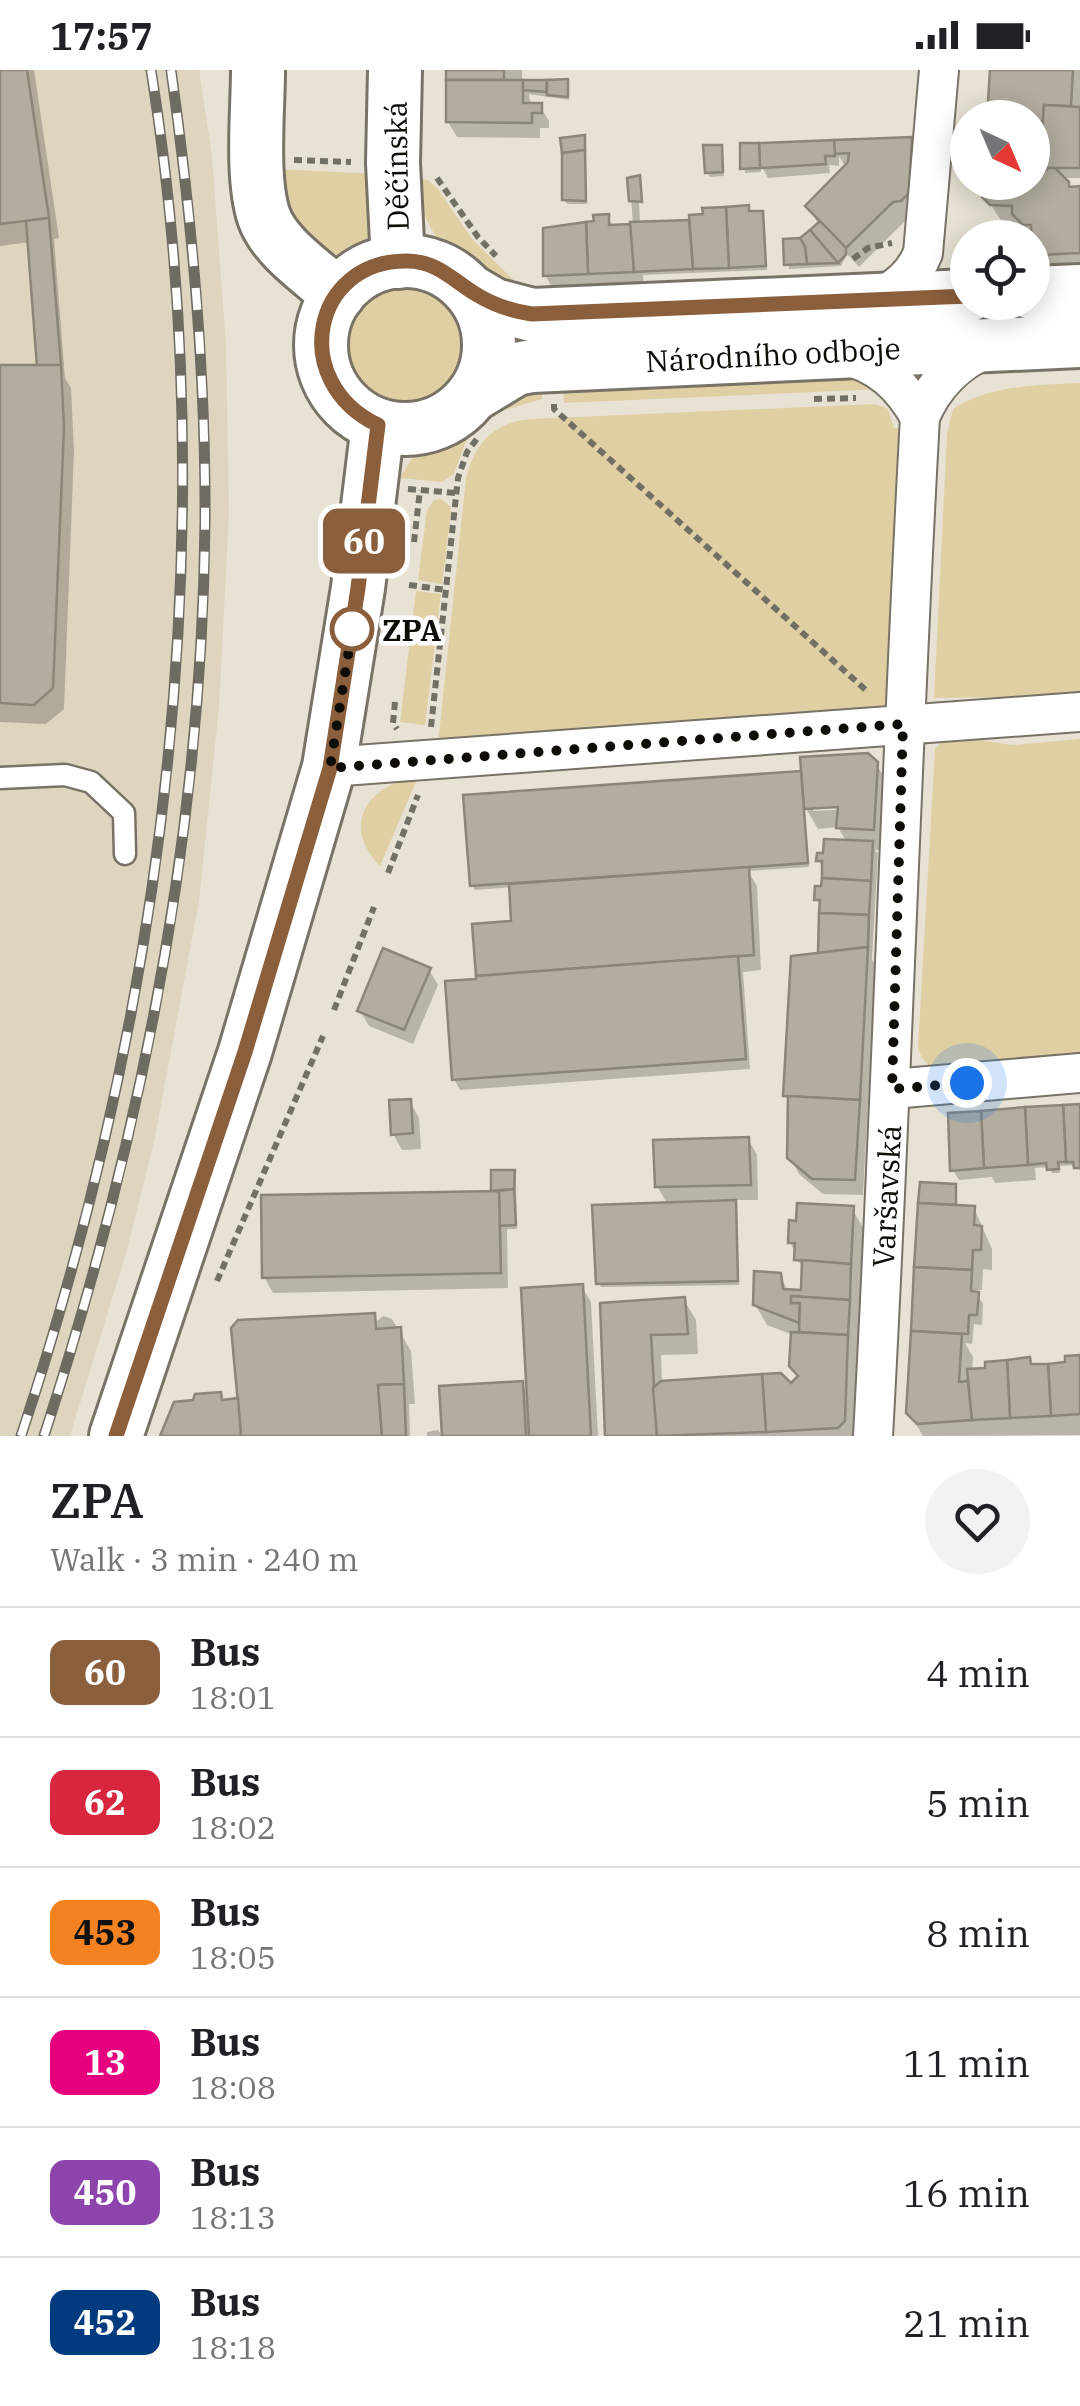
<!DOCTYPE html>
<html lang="en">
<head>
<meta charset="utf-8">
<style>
  :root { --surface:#fff; --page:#f2f2f2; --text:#202124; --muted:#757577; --line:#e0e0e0 }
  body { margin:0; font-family:"IBM Plex Serif",serif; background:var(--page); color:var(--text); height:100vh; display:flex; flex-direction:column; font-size:38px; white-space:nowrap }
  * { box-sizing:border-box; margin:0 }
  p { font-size:32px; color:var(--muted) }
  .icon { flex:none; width:55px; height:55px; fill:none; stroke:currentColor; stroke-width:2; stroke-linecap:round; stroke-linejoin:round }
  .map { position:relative; height:1366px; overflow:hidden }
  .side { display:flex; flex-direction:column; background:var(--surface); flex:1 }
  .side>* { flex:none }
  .badge { padding:0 20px; border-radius:15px; font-size:35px; line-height:65px }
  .needle { width:65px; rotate:136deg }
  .fabs { position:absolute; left:950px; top:30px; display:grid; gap:20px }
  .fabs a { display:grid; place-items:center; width:100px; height:100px; border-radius:50%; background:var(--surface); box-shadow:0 5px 25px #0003; font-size:50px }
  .you { position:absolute; width:50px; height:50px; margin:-25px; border:8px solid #fff; border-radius:50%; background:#1a73e8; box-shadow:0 0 0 15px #1a73e833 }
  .map>.badge { position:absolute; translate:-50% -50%; box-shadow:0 0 0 5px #fff }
  .round { display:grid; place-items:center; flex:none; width:105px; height:105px; border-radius:52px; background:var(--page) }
  .overview { display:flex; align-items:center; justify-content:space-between; height:170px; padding:0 50px }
  h1 { font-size:48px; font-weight:600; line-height:75px }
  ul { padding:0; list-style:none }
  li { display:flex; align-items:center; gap:30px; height:130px; padding:0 50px; border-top:2px solid var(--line) }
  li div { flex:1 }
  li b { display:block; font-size:38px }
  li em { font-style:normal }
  li .badge { min-width:110px; font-weight:700; text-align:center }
  .status { display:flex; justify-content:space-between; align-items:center; height:70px; padding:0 50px; background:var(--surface); direction:ltr }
  .status svg { height:28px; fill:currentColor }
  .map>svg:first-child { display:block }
</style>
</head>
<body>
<div class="status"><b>17:57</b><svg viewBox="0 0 49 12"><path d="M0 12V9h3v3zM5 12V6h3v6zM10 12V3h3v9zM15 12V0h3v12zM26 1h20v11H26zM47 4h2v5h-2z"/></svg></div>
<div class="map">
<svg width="1080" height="1366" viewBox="0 0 1080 1366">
  <rect width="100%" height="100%" fill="#e7e2d3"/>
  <path fill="#ded5bf" d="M0,0h199l13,86 14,189 3,169 -10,193 -20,194 -44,236 -28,113 -57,186h-70z"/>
  <g fill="#e0cfa3">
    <path d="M274,99l104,5 -4,53 -13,30c-27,5 -58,-19 -73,-42 -7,-12 -10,-32 -14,-46z"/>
    <path d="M412,107l16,3 9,8 36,52 63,62c-19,-7 -41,-13 -58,-24 -37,-22 -57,-61 -66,-101z"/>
    <circle cx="405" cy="275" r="58"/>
    <path d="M542,307v22l-41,12 -12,7 -22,20 -13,36 -12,8 -42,-4 16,-26 40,-20 20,-16z"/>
    <path d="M563,307h297l24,12 -320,14z"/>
    <path d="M1080,313v313l-146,2 13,-264 6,-25c35,-24 85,-24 127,-26z"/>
    <path d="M876,334l12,5 6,19h10l-15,272 -5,13 -446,31 28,-266c9,-35 28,-56 65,-59z"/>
    <path d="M441,429l9,7 1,7 -9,71 -24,-4 9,-70 7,-10z"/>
    <path d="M416,521l25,3 -16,131 -25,-3z"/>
    <path d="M960,667l52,8 68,-6v322l-146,10 -12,-13 -4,-10 17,-299 10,-11z"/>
    <path d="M418,707l-38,89c-40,-41 -13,-81 38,-89z"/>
  </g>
  <g fill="#0003" fill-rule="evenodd">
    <path d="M0,0h34l25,168 -5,1 11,139 6,10 3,63 -10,258 -18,15 -46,-2v-356l40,1 -10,-125 -30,4z"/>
    <path d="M449,0h73v12h45l2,18 -40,-6 2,11 9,1 9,15v7h-9v10l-83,-1 -9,-15z"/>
    <path d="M992,0h88v108h-19l9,11h10v85l-34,-6 -14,-30 -10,-12 -18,-1 -19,-29 47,-14v-64z"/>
    <path d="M584,67l3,67h-20l-2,-4z"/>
    <path d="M910,70l12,20 -3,54 -7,7h-7l-46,46 -12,-13 -6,12 -52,3 -3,-27 15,-1 18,-16 -11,-19 38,-38 -7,-12v10l-10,-1 1,8 -62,5 -7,-13v7l-16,1 -3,-28z"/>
    <path d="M721,77l3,29 -14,1 -3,-4z"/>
    <path d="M638,108l5,26 -4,-2 1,22 52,-2 56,-14 2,4 12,1 5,57 -124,5 1,17 -90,-1 -9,-16 52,-52 10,-6 6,10h20l-3,-47z"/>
    <path d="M876,693l12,21 -4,66h-9l3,4 -6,105 3,6 -12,230 -40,-1 -24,-20 -9,-17v-54l-4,-8 34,-140 2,-46 -6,-10 7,-11 1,-18 -5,-9 28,-18 -9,-16 -20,2 -14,-24 5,62 -61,4 9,15 4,84 -18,2 7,97 -290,21 -6,-11 24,-98 35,-58 -1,-36 -37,3 -3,-4 -6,-88 338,-25zM850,734v5l-37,2v-5z"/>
    <path d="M429,900l9,15 -25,59 -44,-18 -9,-16z"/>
    <path d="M410,1032l9,16 2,31 -19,1 -9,-16z"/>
    <path d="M1080,1036v65l-4,-6 -17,1 1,7h-8l-3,-6 -14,1 1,12 -41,3 -3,-6 -33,3 -6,-10z"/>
    <path d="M748,1069l9,16 1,45h-25l4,7 2,78 -138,2 -2,-4 69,-78 -11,-19z"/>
    <path d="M494,1102h20l2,5 1,52h-10l1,59 -235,5 -9,-16 230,-84z"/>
    <path d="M955,1117l2,21h17l18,41v21l-9,-1 -1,21h-7l8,14 -1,21 -8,-1 -2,20 -7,-1 8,14 -1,14 57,-11 4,6 34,-2 13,-6v77l-157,1 -14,-24 11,-208z"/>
    <path d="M852,1139l12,20 -5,129 1,78h-253l-5,-131 82,-5 12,20 2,34 -37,1 1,28 129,4 8,-8 -8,-14 2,-30 -26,-10 -12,-21 25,-28 9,16h14l1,-20 -14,-30z"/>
    <path d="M582,1217l9,15 7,134h-154l77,-53 8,15z"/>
    <path d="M374,1245l3,6 6,-5 9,3 19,32 4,53h-6l1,32h-248l57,-41 5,7 16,-2z"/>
    <path d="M438,1360l4,6h-15v-4z"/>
  </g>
  <g fill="#b2ad9f" stroke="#8c8679" stroke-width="2.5">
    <path d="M0,0h27l22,148 -49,6z"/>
    <rect x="446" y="0" width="58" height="10"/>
    <path d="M990,0h83l-2,36 -27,-1 -5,69 -7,1v-57h-45z"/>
    <path d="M568,9v18l-21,-2v-15z"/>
    <path d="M446,10h77v23h19v10h-10v10l-86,-1z"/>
    <path d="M523,10h24l-1,12 -23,-2z"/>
    <path d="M1044,35l36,2v61h-32l-9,6z"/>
    <path d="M585,65v15l-23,3 -2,-15z"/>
    <path d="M912,67l-3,56 -8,8 -8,1 -47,46 -41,-42 43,-44 1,-9 -15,1v-14z"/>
    <path d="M834,70l1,16h-10l1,8 -66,4 -1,-25z"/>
    <path d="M740,73h19l1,25 -20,1z"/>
    <path d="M703,75h19l1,27 -18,1z"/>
    <path d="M585,80l1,51 -24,-1v-47z"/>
    <path d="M1048,98h7l14,14v5l11,-1v67l-41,2 -7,-7 -1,-23h-8l-11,-11v-8l-22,-1 -8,-8 2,-15h48v-7l8,1z"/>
    <path d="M640,105l2,27 -13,-1 -2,-23z"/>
    <path d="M749,135v6h14l3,55 -37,2 -3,-61z"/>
    <path d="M726,137l3,61 -36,1 -4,-54 14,-1 -1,-6z"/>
    <path d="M609,144v11l22,-1 3,48 -46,2 -2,-52 8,-1 -1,-6z"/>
    <path d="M49,148l12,147 -24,2 -11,-146z"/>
    <path d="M689,150l4,49 -59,3 -4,-50z"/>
    <path d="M820,151l26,27v7l-8,8 -28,-33z"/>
    <path d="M586,152l2,52 -45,2v-48z"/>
    <path d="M810,160l28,33 -31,1 -2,-17 -5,-9z"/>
    <path d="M800,168l5,9 2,17 -23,1 -1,-26z"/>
    <path d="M0,295h61l3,63 -11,260 -19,17 -34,-2z"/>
    <path d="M868,683l10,9 -4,68 -38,-2 2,-21 -34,2 -4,-52z"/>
    <path d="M801,701l7,92 -338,23 -7,-91z"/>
    <path d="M824,769l49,2 -2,40 -49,-3v-17h-6l1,-8h6z"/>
    <path d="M749,797l5,88 -278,21 -4,-52 39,-3 -2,-37z"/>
    <path d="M822,808l49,3 -2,34 -50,-2 1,-13h-6l1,-14h6z"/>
    <path d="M819,843l50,2 -1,32 -50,6z"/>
    <path d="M868,877l-8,153 -77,-4 8,-140z"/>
    <path d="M383,878l48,20 -27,62 -47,-19z"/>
    <path d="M738,886l8,103 -294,21 -7,-99 31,-2v-3z"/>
    <path d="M788,1026l72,4 -5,80 -43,-1 -25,-21z"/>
    <path d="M411,1029l2,34 -22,2 -2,-35z"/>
    <path d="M1080,1034v64h-6l-1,-6h-7l-3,-57z"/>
    <path d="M1063,1035l3,57h-8l1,7 -12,1 -1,-7 -18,2 -3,-58z"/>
    <path d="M1025,1037l3,58 -44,3 -3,-57z"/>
    <path d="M981,1041l3,57 -34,3 -2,-58z"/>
    <path d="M749,1067l2,48 -96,2 -2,-47z"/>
    <path d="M491,1100h24l-1,19 -23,2z"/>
    <path d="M920,1112l36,2v21l-38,-2z"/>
    <path d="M514,1119l2,36 -17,1v-35z"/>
    <path d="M499,1121l2,82 -239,5 -1,-83z"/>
    <path d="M736,1130l2,81 -142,3 -4,-79z"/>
    <path d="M797,1133l57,3 -3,58 -57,-4 1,-17h-7l1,-23 7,1z"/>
    <path d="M918,1133l57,3 -1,19 8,1 -1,24h-8l-1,20 -58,-3z"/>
    <path d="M802,1190l49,4 -1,36 -59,-4v7h9l-1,20 -46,-18 1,-34 27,2 2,16 18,1z"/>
    <path d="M914,1197l58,3 -1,21 8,1 -2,23h-8l-1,19 -57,-3z"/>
    <path d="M583,1214l8,152h-62l-8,-148z"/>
    <path d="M791,1226l59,4 -2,35 -49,-3 1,-29h-9z"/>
    <path d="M685,1227l3,37 -37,1 6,101h-52l-5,-133z"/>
    <path d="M375,1243l1,16 25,-2 3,57 -26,1 4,51h-141l-10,-108 7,-8z"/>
    <path d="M911,1261l51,3 -3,48 9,-1 4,39 -55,4 -11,-11z"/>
    <path d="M791,1262l57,3 -3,86 -7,7 -72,4 -4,-58 19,-1 10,10 7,-7 -9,-10z"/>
    <path d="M1080,1285v59l-29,2 -3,-52 17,-2v-6z"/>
    <path d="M1030,1287l1,7h17l3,52 -41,2 -3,-58z"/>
    <path d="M1007,1290l3,58 -38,2 -5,-51 18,-1v-6z"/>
    <path d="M762,1304l4,58 -109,4 -4,-48 8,-7z"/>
    <path d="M523,1311l3,55h-84l-3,-50z"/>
    <path d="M404,1314l2,52h-24l-4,-51z"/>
    <path d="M221,1322l1,8 16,-2 3,38h-81l14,-34 19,-2 2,-6z"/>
  </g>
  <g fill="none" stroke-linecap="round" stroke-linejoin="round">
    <g stroke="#787366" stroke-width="25">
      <path id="lane" d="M0,708l65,-3 26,7 33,31 1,41"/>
    </g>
    <g stroke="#787366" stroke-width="42">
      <g id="street">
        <path d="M878,230c20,-13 36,-24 45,-47l16,-183"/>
        <path d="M843,285c36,8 59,30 77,62"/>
        <path d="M329,697l751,-55"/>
        <path d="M892,1019l188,-16"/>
        <path d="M873,1366c19,-340 28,-680 47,-1019 14,-34 37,-56 70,-70"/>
      </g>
    </g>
    <g stroke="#787366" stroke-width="58">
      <g id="secondary">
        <path d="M258,0c0,40 -7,109 6,147 11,31 50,56 74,78"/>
        <path d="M395,0l-2,93 5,99"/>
        <circle cx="405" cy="275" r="84"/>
        <path d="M470,221l24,14 38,10 436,-19"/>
        <path d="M1032,223l48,-2"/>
        <path d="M473,325l43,-26 16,-3 548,-25"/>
        <path d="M116,1366l129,-384 84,-285 29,-179 20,-163"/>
      </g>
    </g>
    <g stroke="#726f65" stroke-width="6" stroke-dasharray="8 5" stroke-linecap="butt">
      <path d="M294,90l57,2"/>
      <path d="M437,108l41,59 18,19"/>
      <path d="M853,189l15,-11 24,-5"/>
      <path d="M814,329l42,-1"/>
      <path d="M554,334v5l314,283"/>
      <path d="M408,419l48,4"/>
      <path d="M414,472l6,-52"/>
      <path d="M409,515l37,5"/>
      <path d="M395,632l-2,21 4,6"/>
      <path d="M431,657l27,-249 9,-26 12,-16"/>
      <path d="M388,803l30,-78"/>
      <path d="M334,940l40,-103"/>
      <path d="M217,1211l106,-245"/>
    </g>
    <use href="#lane" stroke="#fff" stroke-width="20"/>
    <use href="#street" stroke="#fff" stroke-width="38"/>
    <use href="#secondary" stroke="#fff" stroke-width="52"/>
    <g stroke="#6e6c62" stroke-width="11">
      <g id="rail">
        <path d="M21,1366c145,-436 203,-910 130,-1366"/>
        <path d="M44,1366c96,-295 158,-602 161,-913 1,-152 -13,-303 -34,-453"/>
      </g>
    </g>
    <use href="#rail" stroke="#fff" stroke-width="8" stroke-dasharray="22" stroke-linecap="butt"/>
  </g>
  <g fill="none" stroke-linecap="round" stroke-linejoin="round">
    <g stroke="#fff" stroke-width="22">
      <path id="line" d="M116,1366l129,-384 85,-284 28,-180 20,-163c-90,-43 -66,-165 29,-164 29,0 45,18 67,32 19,12 37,18 58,21l436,-18"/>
    </g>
    <use href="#line" stroke="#8b5e3c" stroke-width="15"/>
    <path stroke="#0d0c07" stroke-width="10" stroke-dasharray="0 18" d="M352,559l1,-5 -23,144 573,-44 -11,365 75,-6"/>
  </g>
  <circle fill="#fff" stroke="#8b5e3c" stroke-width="5" cx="352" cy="559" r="20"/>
  <g text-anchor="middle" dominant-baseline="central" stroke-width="9" stroke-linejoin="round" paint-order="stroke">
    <g font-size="30" fill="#0d0c07" stroke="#fff">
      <text transform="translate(396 96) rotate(-91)">Děčínská</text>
      <text transform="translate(773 284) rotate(-3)">Národního odboje</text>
      <text transform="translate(886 1126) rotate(-87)">Varšavská</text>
    </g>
    <g font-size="30" font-weight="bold" fill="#0d0c07" stroke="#fff" text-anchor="start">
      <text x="382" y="559">ZPA</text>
    </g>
  </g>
</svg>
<div class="fabs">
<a><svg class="needle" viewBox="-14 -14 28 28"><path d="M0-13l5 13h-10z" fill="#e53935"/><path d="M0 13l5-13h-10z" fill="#757577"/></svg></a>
<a><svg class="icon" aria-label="locate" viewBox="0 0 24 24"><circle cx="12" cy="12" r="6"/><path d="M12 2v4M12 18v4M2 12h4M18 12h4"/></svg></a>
</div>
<div class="you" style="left:967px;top:1013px"></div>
<b class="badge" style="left:364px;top:471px;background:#8b5e3c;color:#fff">60</b>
</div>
<section class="side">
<div class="overview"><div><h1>ZPA</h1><p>Walk · 3 min · 240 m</p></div><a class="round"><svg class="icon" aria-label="heart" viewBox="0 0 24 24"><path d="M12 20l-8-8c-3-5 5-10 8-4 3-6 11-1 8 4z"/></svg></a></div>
<ul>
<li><span class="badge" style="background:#8b5e3c;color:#fff">60</span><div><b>Bus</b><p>18:01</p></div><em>4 min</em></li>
<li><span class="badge" style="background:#d7263d;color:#fff">62</span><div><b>Bus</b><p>18:02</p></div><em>5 min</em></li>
<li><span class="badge" style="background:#f58220;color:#111">453</span><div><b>Bus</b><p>18:05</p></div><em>8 min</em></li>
<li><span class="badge" style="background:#e6007e;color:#fff">13</span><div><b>Bus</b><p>18:08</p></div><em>11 min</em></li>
<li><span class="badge" style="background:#8e44ad;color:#fff">450</span><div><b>Bus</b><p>18:13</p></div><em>16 min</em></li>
<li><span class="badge" style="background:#003b80;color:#fff">452</span><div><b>Bus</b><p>18:18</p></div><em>21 min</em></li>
</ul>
</section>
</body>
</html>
